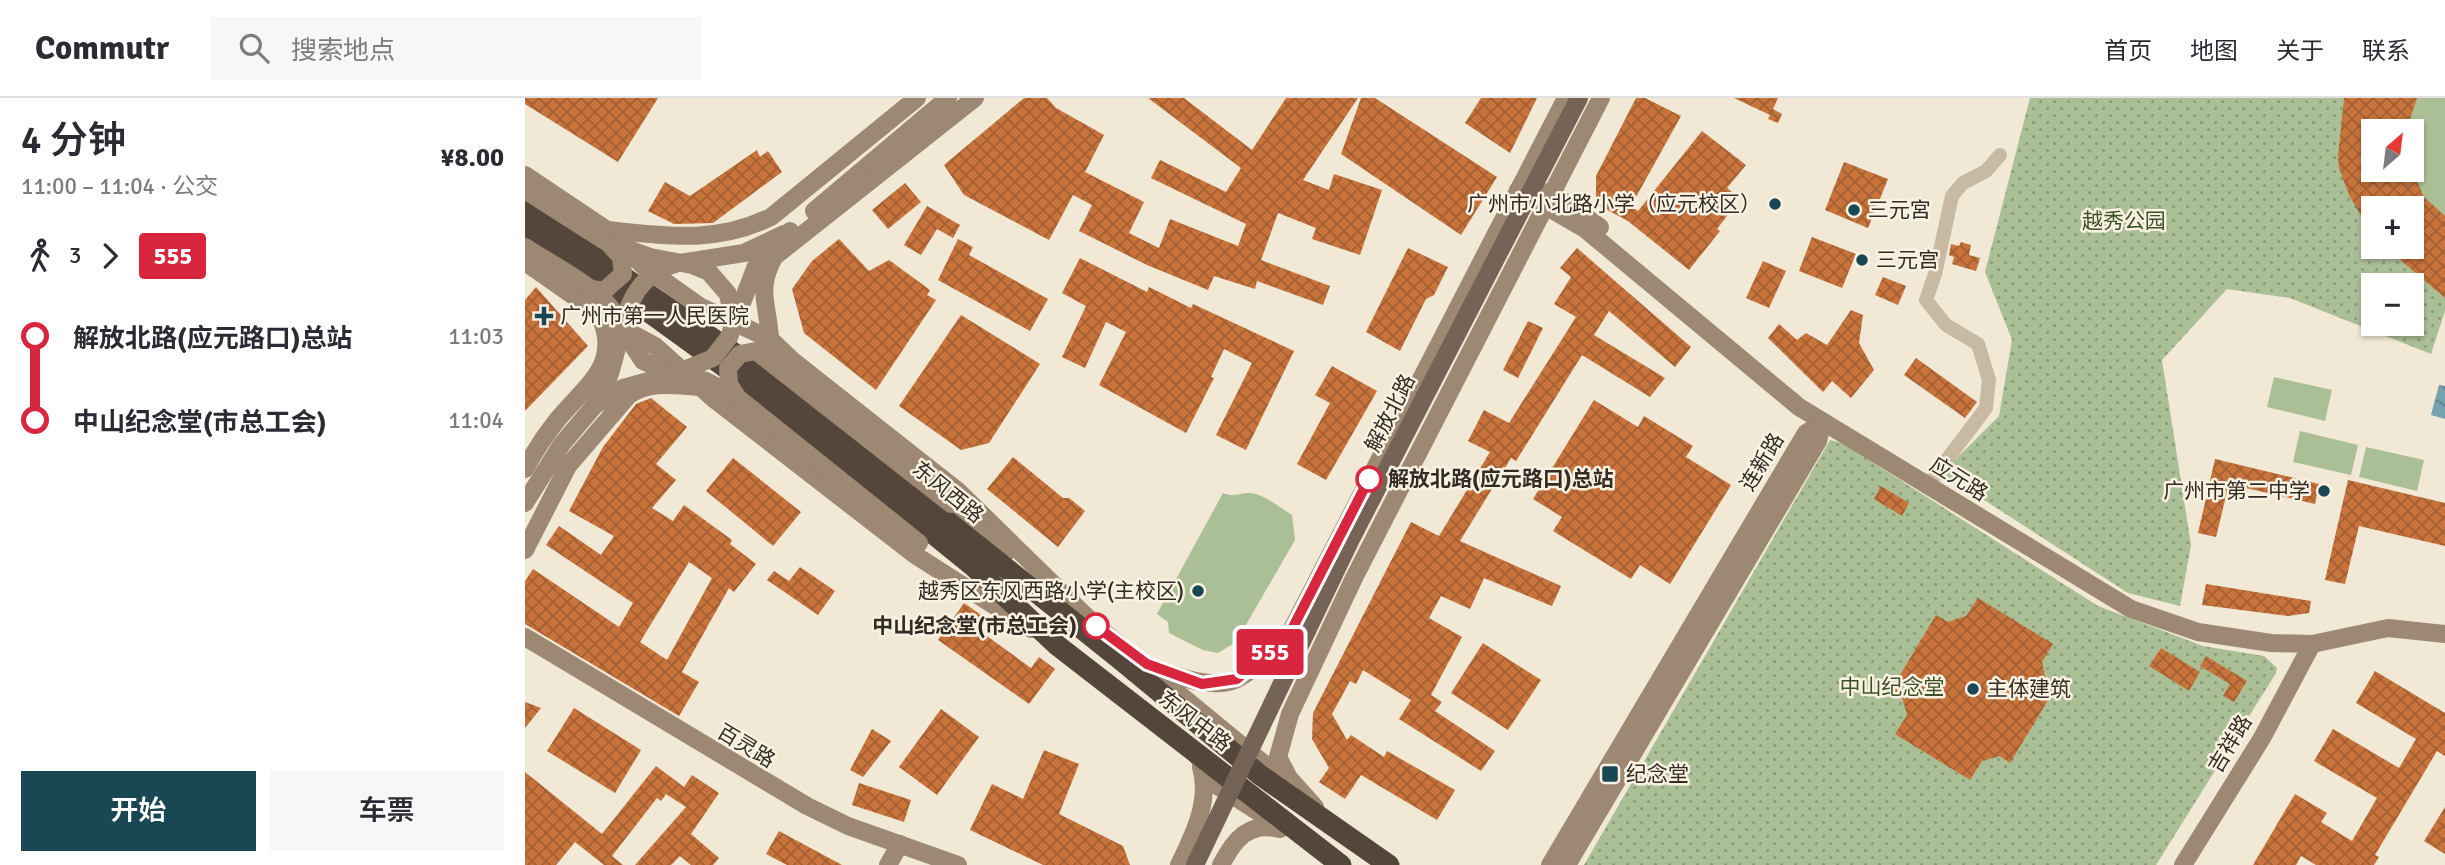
<!DOCTYPE html>
<html lang="zh">
<head>
<meta charset="utf-8">
<style>
  :root { --surface:#fff; --page:#f7f7f7; --text:#2b2b33; --muted:#7c7c81; --line:#e1e1e2; --accent:#1a4754 }
  body { margin:0; font-family:Signika,"Noto Sans SC",sans-serif; background:var(--page); color:var(--text); height:100vh; display:flex; flex-direction:column; font-size:26px; white-space:nowrap }
  * { box-sizing:border-box; margin:0 }
  p { font-size:23px; color:var(--muted) }
  .icon { flex:none; width:38px; height:38px; fill:none; stroke:currentColor; stroke-width:2; stroke-linecap:round; stroke-linejoin:round }
  .map { position:relative; flex:1; overflow:hidden }
  .side { display:flex; flex-direction:column; background:var(--surface); width:525px }
  .side>* { flex:none }
  .badge { padding:0 14px; border-radius:5px; font-size:24px; line-height:46px }
  .needle { width:46px; rotate:28deg }
  .tools { position:absolute; left:1836px; top:21px; display:grid; gap:14px }
  .tools a { display:grid; place-items:center; width:63px; height:63px; border-radius:0px; background:var(--surface); box-shadow:0 2px 5px #0004; font-size:35px }
  .map>.badge { position:absolute; translate:-50% -50%; box-shadow:0 0 0 4px #fff }
  .legs { display:flex; align-items:center; gap:10px; height:77px; padding:0 21px; font-size:23px }
  .legs p { margin-inline-start:auto }
  .overview { display:flex; align-items:center; justify-content:space-between; height:119px; padding:0 21px }
  h1 { font-size:38px; font-weight:600; line-height:52px }
  .button { display:flex; gap:14px; margin-top:auto; padding:14px 21px }
  .button a { flex:1; height:80px; border-radius:0px; background:var(--accent); color:#fff; font-size:28px; font-weight:600; line-height:80px; text-align:center }
  .button a+a { background:var(--page); color:var(--text) }
  ul { padding:0 21px; list-style:none }
  li { display:flex; align-items:center; gap:24px; height:84px; font-size:26px }
  li i { display:grid; place-items:center; width:10px; height:100%; margin:0 9px; background:currentColor }
  li i::after { content:''; width:18px; height:18px; margin:-9px; border:5px solid; border-radius:50%; background:var(--surface) }
  li p { margin-inline-start:auto }
  li:first-child i { background:linear-gradient(#0000 50%,currentColor 0) }
  li:last-child i { background:linear-gradient(currentColor 50%,#0000 0) }
  header { display:flex; align-items:center; gap:42px; box-sizing:border-box; height:98px; padding:0 35px; background:var(--surface); border-bottom:2px solid var(--line) }
  header strong { font-size:33px }
  nav { display:flex; gap:38px; margin-inline-start:auto; font-size:24px }
  .search { width:490px; height:63px; background:var(--page); display:flex; align-items:center; gap:18px; box-sizing:border-box; padding:0 24px; border-radius:0px; color:var(--muted); font-size:26px }
  main { display:flex; flex:1; min-height:0 }
  .map>svg:first-child { display:block }
</style>
</head>
<body>
<header>
<strong>Commutr</strong>
<div class="search"><svg class="icon" aria-label="search" viewBox="0 0 24 24"><circle cx="10" cy="10" r="6"/><path d="M15 15l6 6"/></svg>搜索地点</div>
<nav><a>首页</a><a>地图</a><a>关于</a><a>联系</a></nav>
</header>
<main>
<section class="side">
<div class="overview"><div><h1>4 分钟</h1><p>11:00 – 11:04 · 公交</p></div><b>¥8.00</b></div>
<div class="legs"><svg class="icon" aria-label="walk" viewBox="0 0 24 24"><circle cx="13" cy="4" r="2"/><path d="M13 8l-2 6 4 7M11 14l-3 7M7 12l3-4h3l4 4"/></svg>3<svg class="icon" aria-label="forward" viewBox="0 0 24 24"><path d="M9 5l7 7-7 7"/></svg><b class="badge" style="background:#d7263d;color:#fff">555</b></div>
<ul>
<li><i style="color:#d7263d"></i><b>解放北路(应元路口)总站</b><p>11:03</p></li>
<li><i style="color:#d7263d"></i><b>中山纪念堂(市总工会)</b><p>11:04</p></li>
</ul>
<div class="button"><a>开始</a><a>车票</a></div>
</section>
<div class="map">
<svg width="1920" height="767" viewBox="0 0 1920 767">
  <defs>
    <pattern id="park-dots" width="8" height="8" patternUnits="userSpaceOnUse" patternTransform="scale(1.75)"><rect width="8" height="8" fill="#abbf96"/><path d="M2 2h.1M6 6h.1" fill="none" stroke="#8c9b7a" stroke-width="1.8" stroke-linecap="round"/></pattern>
    <pattern id="water-waves" width="16" height="10" patternUnits="userSpaceOnUse" patternTransform="scale(1.75)"><rect width="16" height="10" fill="#74a2ae"/><path d="M0 5q4-4 8 0t8 0" fill="none" stroke="#60848d"/></pattern>
    <pattern id="building-cross-hatch" width="8" height="8" patternUnits="userSpaceOnUse" patternTransform="scale(1.75)"><rect width="8" height="8" fill="#c8733c"/><path d="M0 0l8 8M0 8l8-8" fill="none" stroke="#a35f32"/></pattern>
  </defs>
  <rect width="100%" height="100%" fill="#f1e8d5"/>
  <g fill="url(#park-dots)" fill-rule="evenodd">
    <path d="M1505,0h314l-6,57 35,78v14h12l60,51v13l-14,43 -141,-56 -63,-9 -65,71 29,185 -11,61 -52,-13 -164,-106 -26,-10 61,-61 13,-76 -27,-68zM1848,187h38v39h-38z"/>
    <path d="M1305,342l12,3 256,163 105,40 61,10 13,12 -1,5 -120,192h-572z"/>
  </g>
  <g fill="#abbf96" fill-rule="evenodd">
    <path d="M1819,0h101v200l-60,-51h26v-39h-38l-35,-53zM1848,33h38v39h-38z"/>
    <path d="M1749,279l58,13 -7,31 -58,-14z"/>
    <path d="M1775,333l58,14 -7,30 -58,-13z"/>
    <path d="M1841,349l58,13 -7,31 -58,-14z"/>
    <path d="M698,395c11,5 18,-1 28,0 15,2 29,15 41,22l3,25 -59,102 -18,11 -15,-3 -34,-17 -1,-11 -11,-8z"/>
  </g>
  <path fill="url(#water-waves)" d="M1914,287l6,1v33l-14,-4z"/>
  <g fill="url(#building-cross-hatch)" fill-rule="evenodd">
    <path d="M0,0h133l-40,64 -93,-58z"/>
    <path d="M499,0h23l9,10 48,27 -19,37 59,30 -15,31 30,15 11,-29 68,27 8,-22 -95,-46 9,-18 66,32 15,-24 -93,-70h36l68,52 34,-52h72l-55,82 26,10 5,-16 48,16 -22,65 -48,-16 4,-11 -38,-15 -17,47 69,26 -7,19 -66,-24 -2,8 -41,-13 -6,14 -61,-25 -68,-34 13,-26 -19,-10 -24,45 -85,-45 -20,-30z"/>
    <path d="M836,0h14l122,79 -36,58 -120,-81z"/>
    <path d="M956,0h56l-27,55 -45,-30z"/>
    <path d="M1111,0h9l36,18 -50,90 7,5 64,-80 44,34 -19,23 5,4 -7,10 8,6 -16,21 3,2 -31,39 -61,-49 -32,-17v-28z"/>
    <path d="M1209,0h44l-5,11 9,5 -4,9 -10,-4 2,-4z"/>
    <path d="M1819,0h73l-11,33h-33v39h39l12,27 21,19v82l-60,-51h26v-39h-38v28l-24,-41 -10,-27 -1,-13z"/>
    <path d="M232,52l3,7 8,-6 14,21 -69,51 -39,1 -26,-13 17,-29 25,14z"/>
    <path d="M1319,64l44,17 -20,49 -43,-18z"/>
    <path d="M380,85l16,19 -33,27 -16,-19z"/>
    <path d="M402,108l33,19 -7,13 -16,-9 -16,26 -17,-10z"/>
    <path d="M1287,139l44,17 -14,34 -43,-17z"/>
    <path d="M314,141l30,32 20,-11 41,30 -3,5 9,5 -60,90 -72,-57 -12,-44 20,-28z"/>
    <path d="M433,141l15,8 -4,8 79,44 -18,32 -92,-51z"/>
    <path d="M1436,144l10,3 -2,10 11,3 -4,13 -24,-7 2,-7 -5,-2 2,-11 8,2z"/>
    <path d="M883,150l40,19 -14,28 -8,4 -26,52 -34,-19z"/>
    <path d="M1052,150l114,99 -16,20 -66,-56 -15,24 71,43 -15,19 -68,-42 -66,106 -5,-3 -51,83 101,45 -9,20 -68,-28 -14,31 -29,-13 -12,22 33,19 -31,58 11,7 -7,9 60,40 -14,20 -82,-52 12,-19 -48,-30 -7,14 -6,-3 -18,33 15,26 4,-5 33,22 3,-6 68,39 -18,30 -76,-45 -16,24 -26,-17 10,-14 -17,-29 1,-26 98,-191 28,14 51,-84 -22,-11 16,-31 25,13 67,-106 -22,-13 17,-27 -11,-9z"/>
    <path d="M555,160l67,34 2,-5 42,21 2,-4 101,47 -48,99 -30,-15 36,-72 -28,-14 -13,28 3,1 -28,55 -87,-48 27,-53 -20,-10 -21,46 -23,-11 24,-51 -24,-13z"/>
    <path d="M1238,163l23,10 -17,37 -23,-10z"/>
    <path d="M1358,179l23,9 -8,19 -23,-10z"/>
    <path d="M11,189l52,59 -63,65v-111z"/>
    <path d="M1326,212l12,5 -4,28 15,27 -23,28 -19,-17 -9,11 -55,-54 11,-14 18,16 9,-7 21,12z"/>
    <path d="M436,217l79,49 -51,79 -28,7 -62,-44z"/>
    <path d="M1003,223l15,7 -25,50 -15,-8z"/>
    <path d="M1391,260l61,44 -12,16 -61,-43z"/>
    <path d="M807,268l45,25 -51,89 -29,-16 33,-61 -15,-8z"/>
    <path d="M126,300l36,29 -31,37 20,16 -24,28 21,13 11,-16 48,35 -2,4 26,20 -22,28 -5,-4 -47,84 17,10 -20,34 -154,-92v-43l8,-12 86,58 14,-24 -87,-58 13,-19 42,29 13,-19 -45,-25 34,-64 33,-43zM164,464l23,16 -45,82 -27,-18z"/>
    <path d="M1069,302l44,27 6,-11 49,30 -7,11 45,28 -61,99 -30,-19 -9,14 -78,-48 9,-14 -29,-18z"/>
    <path d="M488,359l50,41h6l16,13 -27,36 -71,-58z"/>
    <path d="M208,360l68,54 -28,34 -67,-55z"/>
    <path d="M1690,361l104,25 -4,20 -86,-20 -13,53 -18,-4z"/>
    <path d="M1823,382l97,23v43l-86,-20 -14,58 -20,-4z"/>
    <path d="M1356,388l28,17 -7,13 -28,-17z"/>
    <path d="M275,469l35,24 -17,24 -51,-35 7,-9 15,10z"/>
    <path d="M1681,486l105,17 -2,12 -21,3 -86,-11z"/>
    <path d="M1453,500l75,46 -11,18 4,19 10,6 -46,76 -10,-7 -18,5 -12,19 -75,-46 12,-19 -5,-18 -11,-7 45,-75 12,7 18,-6z"/>
    <path d="M439,505l17,12 -8,11 58,42 8,-11 16,12 -26,35 -91,-64z"/>
    <path d="M958,545l58,37 -33,50 -57,-37z"/>
    <path d="M1636,550l39,24 -11,19 -40,-25z"/>
    <path d="M1681,558l41,25 -13,21 -11,-6 7,-12 -30,-18z"/>
    <path d="M1850,573l70,42v43l-8,-5 -62,104 4,2 -5,8h-58l-15,-9 -5,9h-43l42,-71 32,19 -6,9 31,19 25,-43 -63,-37 19,-32 66,39 17,-29 -60,-36z"/>
    <path d="M0,604l16,6 -16,20z"/>
    <path d="M49,610l67,42 -26,43 -68,-42z"/>
    <path d="M416,611l38,28 -42,58 -38,-28z"/>
    <path d="M347,631l19,12 -28,36 -13,-7z"/>
    <path d="M519,652l35,14 -20,50 64,32 7,19h-87l-73,-35 22,-46 31,15z"/>
    <path d="M131,668l28,21 8,-12 27,18 -28,41 28,24 -6,7h-22l-11,-9 -9,9h-36l51,-58 -20,-13 -5,7 -4,-3 -45,58 11,9h-19l-29,-23 -19,23h-31v-93l77,62z"/>
    <path d="M334,685l52,17 -7,22 -52,-17z"/>
    <path d="M1920,709v47l-21,-13z"/>
    <path d="M254,733l63,34h-55l-21,-11z"/>
  </g>
  <g fill="none" stroke-linecap="round" stroke-linejoin="round">
    <path stroke="#c8b9a2" stroke-width="14" d="M1402,388l59,-78 3,-28 -11,-36 -32,-19 -20,-25 9,-26 17,-78 11,-13 23,-12 14,-16"/>
    <g stroke="#9c8873" stroke-width="18">
      <path d="M0,77l82,55 36,36 58,41 69,32 22,21 166,131 138,135"/>
      <path d="M993,92l67,39 214,178 332,202 67,23 73,11 41,1 76,-16 57,6"/>
      <path d="M1016,94l11,1 48,34"/>
      <path d="M289,113l134,-113"/>
      <path d="M82,132c59,6 109,14 164,-13l146,-119"/>
      <path d="M0,164l87,61 43,23 60,54 200,155 116,74"/>
      <path d="M155,165l64,-10 40,-19"/>
      <path d="M102,239l16,24 23,10"/>
      <path d="M245,241c-2,-36 -14,-48 4,-82l201,-159"/>
      <path d="M0,371c9,-17 20,-34 33,-50 30,-36 65,-56 40,-107"/>
      <path d="M0,405l37,-59 33,-39"/>
      <path d="M426,406l57,47"/>
      <path d="M0,452l43,-84 61,-71c22,-15 48,-9 73,-8"/>
      <path d="M563,521l197,162"/>
      <path d="M0,539l282,169 41,20 110,39"/>
      <path d="M596,562c33,5 84,33 114,20 21,-10 37,-30 54,-45l277,-537"/>
      <path d="M673,659l21,30 55,35"/>
      <path d="M790,709l-26,-29 -11,-21 12,-43 64,-136 247,-480"/>
      <path d="M363,767l12,-21"/>
      <path d="M654,767c14,-29 32,-64 22,-98"/>
      <path d="M696,767c13,-25 27,-44 59,-36"/>
      <path d="M1025,767l256,-432 17,-11"/>
      <path d="M1042,767l251,-424 5,-19"/>
      <path d="M1658,767l79,-127 50,-94"/>
    </g>
    <g stroke="#54463b" stroke-width="21">
      <path d="M0,111l229,158 367,293 139,115 129,90"/>
      <path d="M0,131l128,86 91,66 229,185 85,80 283,219"/>
    </g>
    <g stroke="#9c8873" stroke-width="18">
      <path d="M0,92l78,50 47,17 42,8 17,7 19,22 5,26"/>
      <path d="M0,149c35,23 84,44 100,84"/>
      <path d="M63,190l16,3 19,-17 -2,-17 -12,-13"/>
      <path d="M141,273l40,10 32,17 181,145"/>
      <path d="M213,300l-9,-14 -1,-16 12,-14 16,-3 195,153"/>
      <path d="M72,304c30,-46 15,-121 78,-138"/>
      <path d="M70,307l28,-17 51,-14 39,-16 16,-21 27,-71 34,-35"/>
    </g>
    <path stroke="#756455" stroke-width="18" d="M670,767l155,-324 229,-443"/>
  </g>
  <g fill="none" stroke-linecap="round" stroke-linejoin="round">
    <g stroke="#fff" stroke-width="16">
      <path id="line-1" d="M571,528l51,38 55,20 35,-5 52,-44 80,-156"/>
    </g>
    <use href="#line-1" stroke="#d7263d" stroke-width="10"/>
  </g>
  <g fill="#1a4754" stroke="#f9f1e1" stroke-width="2.5">
    <circle cx="1250" cy="106" r="7"/>
    <circle cx="1329" cy="112" r="7"/>
    <circle cx="1337" cy="162" r="7"/>
    <path d="M15.5 207.5h7v7h7v7h-7v7h-7v-7h-7v-7h7z"/>
    <circle cx="1799" cy="393" r="7"/>
    <circle cx="673" cy="493" r="7"/>
    <circle cx="1448" cy="591" r="7"/>
    <rect x="1076" y="667" width="18" height="18" rx="3.5"/>
  </g>
  <g fill="#fff" stroke="#d7263d" stroke-width="3.5">
    <circle cx="844" cy="381" r="12"/>
    <circle cx="571" cy="528" r="12"/>
  </g>
  <g text-anchor="middle" dominant-baseline="central" stroke-width="5" stroke-linejoin="round" paint-order="stroke">
    <g font-size="21" fill="#332b24" stroke="#f9f1e1" text-anchor="start">
      <text x="1236" y="106" text-anchor="end">广州市小北路小学（应元校区）</text>
      <text x="1343" y="112">三元宮</text>
      <text x="1351" y="162">三元宫</text>
      <text x="35" y="218">广州市第一人民医院</text>
      <text x="1785" y="393" text-anchor="end">广州市第二中学</text>
      <text x="659" y="493" text-anchor="end">越秀区东风西路小学(主校区)</text>
      <text x="1462" y="591">主体建筑</text>
      <text x="1101" y="676">纪念堂</text>
    </g>
    <g font-size="21" fill="#3c5128" stroke="#f9f1e1">
      <text x="1599" y="123">越秀公园</text>
      <text x="1367" y="589">中山纪念堂</text>
    </g>
    <g font-size="21" fill="#332b24" stroke="#f9f1e1">
      <text transform="translate(865 315) rotate(-63)">解放北路</text>
      <text transform="translate(1237 364) rotate(-59)">连新路</text>
      <text transform="translate(1434 381) rotate(32)">应元路</text>
      <text transform="translate(423 394) rotate(39)">东风西路</text>
      <text transform="translate(670 623) rotate(37)">东风中路</text>
      <text transform="translate(1705 646) rotate(-59)">吉祥路</text>
      <text transform="translate(221 648) rotate(31)">百灵路</text>
    </g>
    <g font-size="21" font-weight="bold" fill="#332b24" stroke="#f9f1e1" text-anchor="start">
      <text x="863" y="381">解放北路(应元路口)总站</text>
      <text x="552" y="528" text-anchor="end">中山纪念堂(市总工会)</text>
    </g>
  </g>
</svg>
<div class="tools">
<a><svg class="needle" viewBox="-14 -14 28 28"><path d="M0-13l5 13h-10z" fill="#e53935"/><path d="M0 13l5-13h-10z" fill="#7c7c81"/></svg></a>
<a>+</a>
<a>−</a>
</div>
<b class="badge" style="left:745px;top:554px;background:#d7263d;color:#fff">555</b>
</div>
</main>
</body>
</html>
